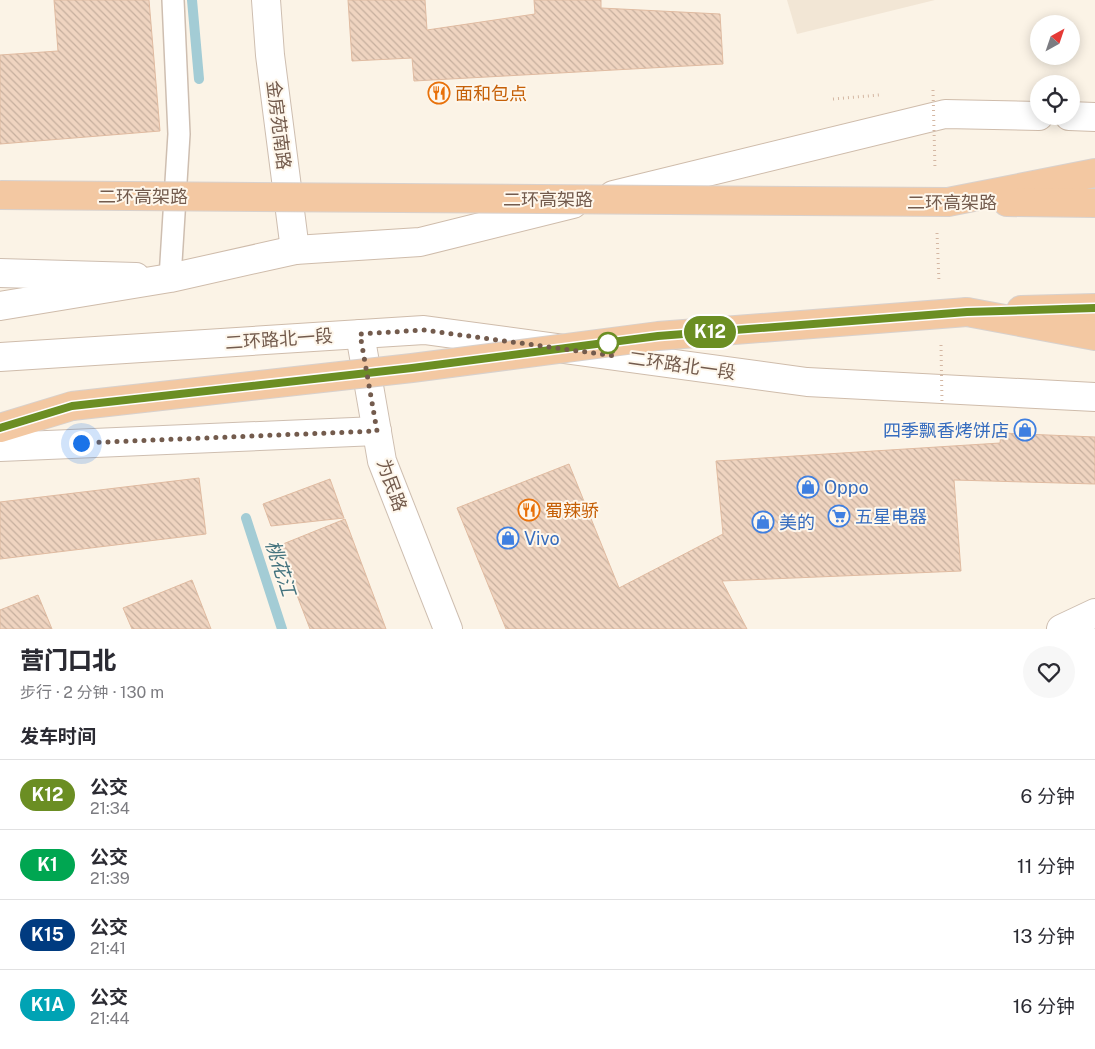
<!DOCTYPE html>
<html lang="zh">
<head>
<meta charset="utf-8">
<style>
  :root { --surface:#fff; --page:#f7f7f7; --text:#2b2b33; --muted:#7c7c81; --line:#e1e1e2 }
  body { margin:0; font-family:"Public Sans","Noto Sans SC",sans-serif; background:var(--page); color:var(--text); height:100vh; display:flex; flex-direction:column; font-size:19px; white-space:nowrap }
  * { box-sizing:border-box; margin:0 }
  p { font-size:16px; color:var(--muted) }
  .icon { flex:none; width:28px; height:28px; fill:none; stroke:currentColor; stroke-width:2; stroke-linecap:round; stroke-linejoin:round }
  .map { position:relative; height:629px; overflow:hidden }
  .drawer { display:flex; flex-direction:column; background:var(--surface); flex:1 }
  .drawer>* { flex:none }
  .badge { padding:0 10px; border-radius:16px; font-size:18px; line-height:32px }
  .needle { width:32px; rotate:40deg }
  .tools { position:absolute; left:1030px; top:15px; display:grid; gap:10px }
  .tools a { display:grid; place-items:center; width:50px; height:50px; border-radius:50%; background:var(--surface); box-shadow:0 2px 12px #0003; font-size:25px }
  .you { position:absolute; width:25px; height:25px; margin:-12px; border:4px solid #fff; border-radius:50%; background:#1a73e8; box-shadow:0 0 0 8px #1a73e833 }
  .map>.badge { position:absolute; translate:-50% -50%; box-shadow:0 0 0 2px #fff }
  h2 { padding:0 20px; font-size:19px; line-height:45px }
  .round { display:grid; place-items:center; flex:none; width:52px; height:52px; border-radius:26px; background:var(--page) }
  .overview { display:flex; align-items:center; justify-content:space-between; height:85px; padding:0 20px }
  h1 { font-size:24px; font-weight:800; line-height:38px }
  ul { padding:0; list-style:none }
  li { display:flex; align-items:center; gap:15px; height:70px; padding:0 20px; border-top:1px solid var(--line) }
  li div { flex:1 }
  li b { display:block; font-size:19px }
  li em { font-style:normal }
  li .badge { min-width:55px; font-weight:700; text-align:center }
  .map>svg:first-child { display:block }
</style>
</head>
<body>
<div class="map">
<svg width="1095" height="629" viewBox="0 0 1095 629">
  <defs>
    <pattern id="building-back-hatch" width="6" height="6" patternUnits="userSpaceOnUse" patternTransform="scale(1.25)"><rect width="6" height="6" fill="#efd4c0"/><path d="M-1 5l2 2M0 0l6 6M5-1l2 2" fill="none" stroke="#c6af9e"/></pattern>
  </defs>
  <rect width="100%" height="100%" fill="#fbf3e6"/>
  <path fill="#f2e6d5" d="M787,0h148l-138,34z"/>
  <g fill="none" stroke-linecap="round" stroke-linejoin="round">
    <g stroke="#a3ccd5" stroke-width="10">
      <path d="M192,0l7,79"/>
      <path d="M246,518l36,111"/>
    </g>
  </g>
  <g fill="url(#building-back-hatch)" stroke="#e0bba1">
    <path d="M54,0h95l11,131 -160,13v-89l58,-4z"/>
    <path d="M348,0h77l2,30 108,-16 -1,-14h67v8l119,6 3,50 -309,17 -2,-23 -60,3z"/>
    <path d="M1001,433l94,4v47l-141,-4 7,91 -239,10 25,48h-241l-49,-121 112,-44 50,124 104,-54 -7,-73 284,-18z"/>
    <path d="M199,478l7,56 -206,25v-57z"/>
    <path d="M330,479l14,39 -73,8 -8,-22z"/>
    <path d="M345,519l41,110h-76l-32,-83z"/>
    <path d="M192,580l19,49h-79l-9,-21z"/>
    <path d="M38,595l14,34h-52v-19z"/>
  </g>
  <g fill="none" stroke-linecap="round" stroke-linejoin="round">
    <g stroke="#cebeb0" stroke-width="24">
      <path id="service" d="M170,278l9,-144 -6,-134"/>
    </g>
    <g stroke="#cebeb0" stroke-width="30">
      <path id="minor" d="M1061,629l34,-16"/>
    </g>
    <g stroke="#cebeb0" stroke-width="30">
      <g id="tertiary">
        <path d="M266,0l4,55 25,195"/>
        <path d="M0,273l136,4"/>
        <path d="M360,334l22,127 66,168"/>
        <path d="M0,447l377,-16"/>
      </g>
    </g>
    <g stroke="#cfbcab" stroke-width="30">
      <g id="secondary">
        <path d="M1069,116l26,1"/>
        <path d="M613,195l332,-81 94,2"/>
        <path d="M0,306l170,-28 125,-28 125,-8 153,-38"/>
        <path d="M0,357l424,-27 383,52 288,15"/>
      </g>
    </g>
    <g stroke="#d8d1cd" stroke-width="30">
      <g id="trunk">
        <path d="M948,202l147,-29"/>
        <path d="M1007,202l88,1"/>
        <path d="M1021,310l74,-2"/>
        <path d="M967,312l128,24"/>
        <path d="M0,428l72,-22"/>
      </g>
    </g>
    <path stroke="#d4b7a3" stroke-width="3" stroke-dasharray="1 4" stroke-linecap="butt" d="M833,99l46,-4"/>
    <use href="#service" stroke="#fff" stroke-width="21"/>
    <use href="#minor" stroke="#fff" stroke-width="28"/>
    <use href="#tertiary" stroke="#fff" stroke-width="28"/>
    <use href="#secondary" stroke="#fff" stroke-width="28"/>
    <use href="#trunk" stroke="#f3c8a2" stroke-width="28"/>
    <g stroke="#d8d1cd" stroke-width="30" stroke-linecap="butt">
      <g id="trunk-bridge">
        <path d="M0,195l948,7"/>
        <path d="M72,406l340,-38 246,-32 309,-24"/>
      </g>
    </g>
    <g stroke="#d4b7a3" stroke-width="3" stroke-dasharray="1 4" stroke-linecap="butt">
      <path d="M933,90l2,79"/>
      <path d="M937,233l2,49"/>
      <path d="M941,345l1,57"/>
    </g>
    <use href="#trunk-bridge" stroke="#f3c8a2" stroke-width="28"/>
  </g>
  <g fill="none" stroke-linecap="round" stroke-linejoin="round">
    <g stroke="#fff" stroke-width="11">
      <path id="line" d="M0,428l72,-22 340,-38 246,-32 309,-24 128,-4"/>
    </g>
    <use href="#line" stroke="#6b8e23" stroke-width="8"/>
    <path stroke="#735b4d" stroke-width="5" stroke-dasharray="0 9" d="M81,443l296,-12 -17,-97 64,-4 191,26 -7,-13"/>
  </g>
  <defs>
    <g id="restaurant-ring" transform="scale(1.125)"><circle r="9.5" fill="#fef7ec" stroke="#e8710a" stroke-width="1.5"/><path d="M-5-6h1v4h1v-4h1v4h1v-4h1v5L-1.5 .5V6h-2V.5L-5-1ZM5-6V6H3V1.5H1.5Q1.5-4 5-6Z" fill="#e8710a"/></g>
    <g id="shop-ring" transform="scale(1.125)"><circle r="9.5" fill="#fef7ec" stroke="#3f7fe0" stroke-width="1.5"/><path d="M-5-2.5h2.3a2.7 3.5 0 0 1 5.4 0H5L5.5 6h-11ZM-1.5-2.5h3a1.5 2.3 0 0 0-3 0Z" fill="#3f7fe0"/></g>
    <g id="supermarket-ring" transform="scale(1.125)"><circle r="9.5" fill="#fef7ec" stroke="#3f7fe0" stroke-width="1.5"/><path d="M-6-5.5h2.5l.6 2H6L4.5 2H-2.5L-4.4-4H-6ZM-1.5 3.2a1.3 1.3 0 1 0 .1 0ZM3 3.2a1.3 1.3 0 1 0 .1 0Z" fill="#3f7fe0"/></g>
  </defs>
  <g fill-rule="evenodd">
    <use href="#restaurant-ring" x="439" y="93"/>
    <use href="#shop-ring" x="1025" y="430"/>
    <use href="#shop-ring" x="808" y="487"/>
    <use href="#restaurant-ring" x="529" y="510"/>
    <use href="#supermarket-ring" x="839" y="516"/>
    <use href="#shop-ring" x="763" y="522"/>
    <use href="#shop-ring" x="508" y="538"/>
  </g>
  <circle fill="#fff" stroke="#6b8e23" stroke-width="2.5" cx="608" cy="343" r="10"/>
  <g text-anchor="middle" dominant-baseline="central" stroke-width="4" stroke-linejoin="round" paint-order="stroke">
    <g font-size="18" fill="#c56008" stroke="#fef7ec" text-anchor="start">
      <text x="455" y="93">面和包点</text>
      <text x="545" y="510">蜀辣骄</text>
    </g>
    <g font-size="18" fill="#735b4d" stroke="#fef7ec">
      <text transform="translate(279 125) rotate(83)">金房苑南路</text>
      <text x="143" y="196">二环高架路</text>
      <text x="548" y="199">二环高架路</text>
      <text x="952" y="202">二环高架路</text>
      <text transform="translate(279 339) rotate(-4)">二环路北一段</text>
      <text transform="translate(682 365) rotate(8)">二环路北一段</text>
      <text transform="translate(392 485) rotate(70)">为民路</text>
    </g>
    <g font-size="18" fill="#366cbe" stroke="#fef7ec" text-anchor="start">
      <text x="1009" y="430" text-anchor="end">四季飘香烤饼店</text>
      <text x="824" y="487">Oppo</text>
      <text x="855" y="516">五星电器</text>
      <text x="779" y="522">美的</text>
      <text x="524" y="538">Vivo</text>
    </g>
    <g font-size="19" font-style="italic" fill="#44737e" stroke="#fef7ec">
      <text transform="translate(281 568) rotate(72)">桃花江</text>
    </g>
  </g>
</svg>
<div class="tools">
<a><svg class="needle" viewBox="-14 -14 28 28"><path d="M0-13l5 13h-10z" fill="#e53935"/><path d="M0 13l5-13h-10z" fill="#7c7c81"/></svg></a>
<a><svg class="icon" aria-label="locate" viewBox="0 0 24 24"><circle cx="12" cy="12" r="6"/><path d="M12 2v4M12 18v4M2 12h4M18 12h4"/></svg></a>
</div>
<div class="you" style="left:81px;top:443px"></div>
<b class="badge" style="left:710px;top:332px;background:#6b8e23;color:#fff">K12</b>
</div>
<section class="drawer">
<div class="overview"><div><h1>营门口北</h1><p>步行 · 2 分钟 · 130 m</p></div><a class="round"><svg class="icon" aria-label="heart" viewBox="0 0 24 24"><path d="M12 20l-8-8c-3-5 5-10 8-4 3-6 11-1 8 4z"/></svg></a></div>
<h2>发车时间</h2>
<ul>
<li><span class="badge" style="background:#6b8e23;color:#fff">K12</span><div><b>公交</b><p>21:34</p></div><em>6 分钟</em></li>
<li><span class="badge" style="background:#00a651;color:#fff">K1</span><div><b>公交</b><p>21:39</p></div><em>11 分钟</em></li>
<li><span class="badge" style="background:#003b80;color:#fff">K15</span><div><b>公交</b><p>21:41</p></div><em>13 分钟</em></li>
<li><span class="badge" style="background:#00a3b4;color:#fff">K1A</span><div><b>公交</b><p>21:44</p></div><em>16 分钟</em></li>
</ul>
</section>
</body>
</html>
